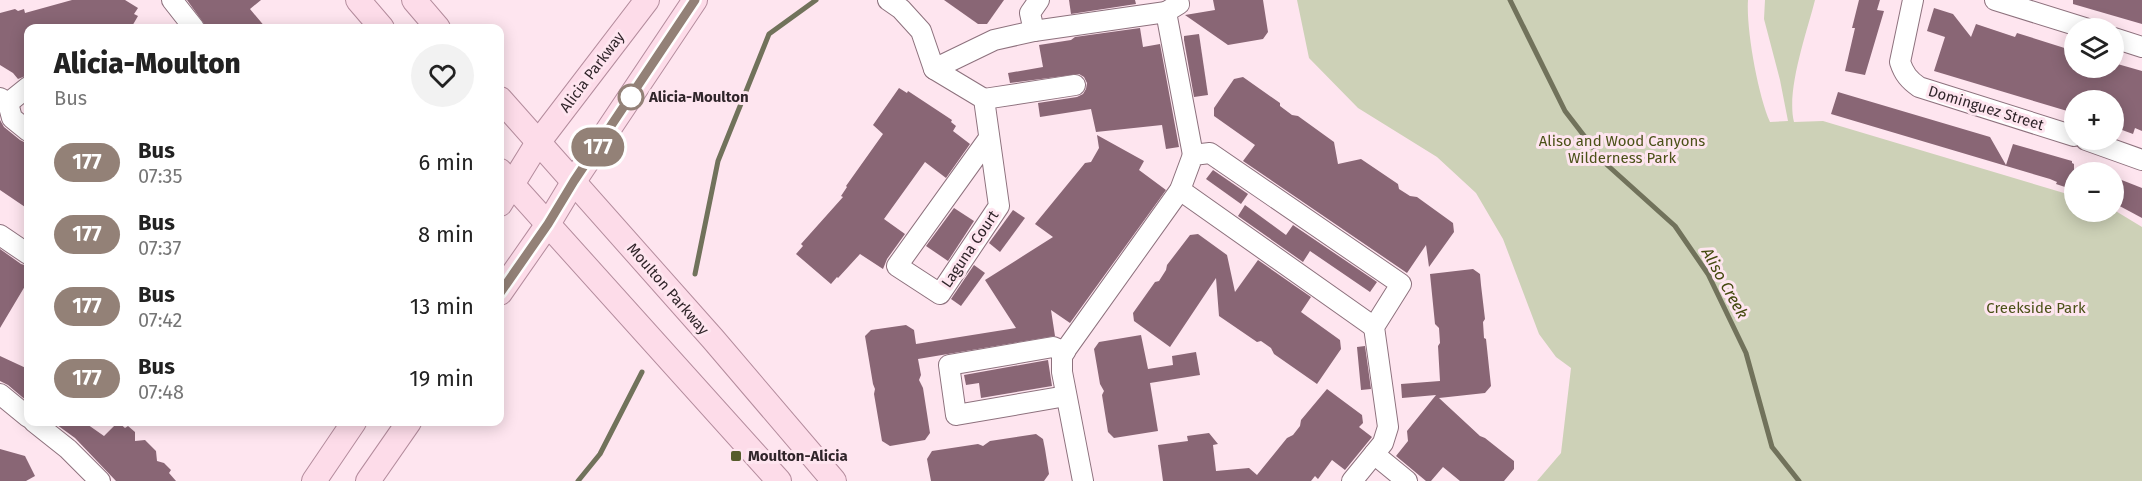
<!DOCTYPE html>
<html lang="en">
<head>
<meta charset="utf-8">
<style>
  :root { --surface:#fff; --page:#f2f2f2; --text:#222; --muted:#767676 }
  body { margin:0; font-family:"Fira Sans",sans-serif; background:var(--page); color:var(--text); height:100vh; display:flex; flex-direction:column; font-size:22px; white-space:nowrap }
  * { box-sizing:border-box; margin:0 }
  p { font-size:20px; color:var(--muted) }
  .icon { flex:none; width:33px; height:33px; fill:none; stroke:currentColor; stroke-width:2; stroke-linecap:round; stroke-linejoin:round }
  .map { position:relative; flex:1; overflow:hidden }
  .sheet { position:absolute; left:24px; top:24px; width:480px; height:402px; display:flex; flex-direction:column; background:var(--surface); border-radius:12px; box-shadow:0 3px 15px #0003 }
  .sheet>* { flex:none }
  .badge { padding:0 12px; border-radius:20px; font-size:21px; line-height:39px }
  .fabs { position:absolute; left:2064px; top:18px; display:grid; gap:12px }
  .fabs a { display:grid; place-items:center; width:60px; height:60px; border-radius:50%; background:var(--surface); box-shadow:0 3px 15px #0003; font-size:30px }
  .map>.badge { position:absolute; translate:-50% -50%; box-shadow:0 0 0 3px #fff }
  .round { display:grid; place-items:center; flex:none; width:63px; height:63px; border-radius:32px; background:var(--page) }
  .head { display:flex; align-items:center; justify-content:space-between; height:102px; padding:0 30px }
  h1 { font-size:28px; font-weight:800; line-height:45px }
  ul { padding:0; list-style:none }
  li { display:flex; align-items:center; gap:18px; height:72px; padding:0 30px }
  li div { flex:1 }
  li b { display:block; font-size:22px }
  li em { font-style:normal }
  li .badge { min-width:66px; font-weight:700; text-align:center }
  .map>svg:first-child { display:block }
</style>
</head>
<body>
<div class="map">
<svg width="2142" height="481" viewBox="0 0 2142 481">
  <rect width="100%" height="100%" fill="#fee5ef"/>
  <path fill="#cdd1b7" d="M1297,0h451c-2,29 10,95 22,122l18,-1 -8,-41 -16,-61 1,-19h50c-8,32 -29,90 -21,122l29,-1 251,75v16l40,-2 28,17v254h-605l24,-28 10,-85 -15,-11 -17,-23 -36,-95 -27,-46 -39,-36 -79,-49 -49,-50z"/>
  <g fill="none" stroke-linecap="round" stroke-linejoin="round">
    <g stroke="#71725b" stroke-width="5">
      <path d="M1510,0l55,111 40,52 70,63 33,48 38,79 26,94 27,34"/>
      <path d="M695,274l23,-113 51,-127 47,-34"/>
      <path d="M578,481l22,-27 42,-82"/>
    </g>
  </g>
  <g fill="#896675">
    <path d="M72,0h53l13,8 -4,6 4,2 -7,12h-103v47l-10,4 -5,-6 -13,-8v-52l15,-4 3,2 6,-2 1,4z"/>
    <path d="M187,0h74l-11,9 16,19h-19l-3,-4 -7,4h-30z"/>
    <path d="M944,0h60l-17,24h-9z"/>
    <path d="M1069,0h66l1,4 -65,10z"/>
    <path d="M1213,0h50l5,32 -5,7 -35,6 -43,-30 30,-5z"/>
    <path d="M1859,0h21l-3,10 7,1 -19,64 -20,-4 10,-43h-3z"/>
    <path d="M2073,0h69v24l-69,-20z"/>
    <path d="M1934,8l19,6 18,23 5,-13 39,13 2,-4 57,18v17h40v-5l28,8v60l-7,-3 -2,6 -19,-7v-27h-40v13l-140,-42 11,-34 -18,-6z"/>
    <path d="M1140,28l3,19 17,-3 19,103 -13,2 -4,-24 -66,7 -5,-23 -51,8 -2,-14 39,-6 6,-3 3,-5 1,-6 -3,-6 -5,-3 -69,9 -2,-10 35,-6 -4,-22 32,-5 4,-3z"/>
    <path d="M1199,34l9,61 -14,2 -10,-57v-4z"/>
    <path d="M1243,77l37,26v3l12,9 6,1 36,26 4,22 23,-5 37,25 1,5 11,7 7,1 36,26 1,9 -25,35 -3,-22 -19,28 -164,-112 12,-16 -41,-29v-8l20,-29z"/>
    <path d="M899,88l8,5 1,-2 44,29 -1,2 5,4 -3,5 17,13 -24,34 -21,-16 -41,57 21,15 -18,25 -4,10 -23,-15 -22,24 -1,-1 -6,7 -35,-30 7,-8 -2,-2 42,-47 -2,-1 6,-9 -1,-1 37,-52 -10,-9z"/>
    <path d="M1838,92l152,45 16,28 7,-21 59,17v2l2,1v26l-18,-6 1,-2 -7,-3 -219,-65z"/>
    <path d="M0,120l4,7 16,13 8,4v65l-28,-19z"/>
    <path d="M1097,135l47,26 -5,9 27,20 -96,133 -19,-13 4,26 -137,23 3,16 -2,5 4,8 7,45 -5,7 -35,6 -8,-5 -8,-47 1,-5 -2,-5 -8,-48 6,-6 35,-5 8,5 2,14 100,-16 -31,-48 68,-43 -18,-13 50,-61 6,-1 8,-14z"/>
    <path d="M1213,170l35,24 -7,10 -35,-25z"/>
    <path d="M2114,177l28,11v30l-28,-15z"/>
    <path d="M1245,205l41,30 7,-10 84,57 -7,10 -60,-41 -7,11 -65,-46z"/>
    <path d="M954,208l20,13 -26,40 -22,-15z"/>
    <path d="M1013,210l12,8 -25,34 -11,-9z"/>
    <path d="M1198,234l29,21 8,37 23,-32 53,37 -10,15 39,28 1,9 -24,35 -43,-30 -3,-6 -10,-7 -4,1 -38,-26 -3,-38 -46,69 -36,-26 -1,-8 22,-31 4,-1 7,-11 1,-5 23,-30z"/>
    <path d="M0,249l21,15 7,2v15l-28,47z"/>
    <path d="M974,265l11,8 -24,33 -10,-7z"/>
    <path d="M1473,269l7,5 1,11 4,34 -2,3 1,16 2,1 5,47 -6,7 -46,5 41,38 5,2 29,23v8l-10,12h-44l-17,-14 -12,14h-5l-30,-25 12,-15 -1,-10 29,-36 -34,3 -1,-14 39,-3 -2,-35 2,-3 -1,-15 -4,-4 -5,-50z"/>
    <path d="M1141,335l7,34 25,-4 -1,-9 24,-4 4,23 -50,8 8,48 -44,7 -6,-6 -6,-37 2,-4 -4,-7 -6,-35 5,-7z"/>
    <path d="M1365,346l6,43 -10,1 -4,-43z"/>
    <path d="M0,356l28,13v33l-20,-17 -8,-4z"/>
    <path d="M1048,360l4,26 -71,12 -2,-15 -13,2 -2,-10z"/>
    <path d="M1327,389l35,26 1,8 -4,4 13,10 -27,33 -13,-10 -14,19 -3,-3 -4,5h-148l-5,-36 30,-4 -1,-5 22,-3 9,11 -5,1 3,26 33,-3 8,7 30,-37 6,-3 7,-9 1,-6z"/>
    <path d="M53,422h31l20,14 14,-14 7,6 3,-2 7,6v9l10,-1 11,11 1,10 7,2 7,7 -2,3 7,8h-60l-41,-43z"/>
    <path d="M1036,434l7,5 2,10 4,25 -5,7h-113l-4,-22 5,-8 46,-7 5,2 7,-5z"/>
    <path d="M0,449l25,7 10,20 -9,5h-26z"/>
  </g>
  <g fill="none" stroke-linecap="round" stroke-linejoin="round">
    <g stroke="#8d717d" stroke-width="22">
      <g id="minor">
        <path d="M172,0l22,28"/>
        <path d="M888,0l13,9 20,22 13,38 50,30 15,107 -59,88 -43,-28 92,-128"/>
        <path d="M1178,0l1,4 -13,8 27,143"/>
        <path d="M1913,0l-13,62c4,12 9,18 19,25l155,49"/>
        <path d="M1995,0l90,28"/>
        <path d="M1034,31l-4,-18 9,-13"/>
        <path d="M2114,38l28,9"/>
        <path d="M934,69l60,-29 40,-9 132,-19"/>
        <path d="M0,98l8,5 4,15 16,13"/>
        <path d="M984,99l91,-14"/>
        <path d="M8,103l20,-16"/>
        <path d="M2086,140l56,20"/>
        <path d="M1180,190l194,137"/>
        <path d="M0,235l28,19"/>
        <path d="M1065,352l-12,-5 -104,18 7,50 110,-19"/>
        <path d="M0,394l28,23"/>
        <path d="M34,422l34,27 32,32"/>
        <path d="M1374,454l33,27"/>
        <path d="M1083,481l-21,-109v-17l118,-165 13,-35 17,-2 191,131 -27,43 14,100 -5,16 -31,38"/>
      </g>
    </g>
    <g stroke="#b48c9d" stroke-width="26">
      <g id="major">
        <path d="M358,0l24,28"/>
        <path d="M414,0l24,28"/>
        <path d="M500,99l213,240 121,142"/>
        <path d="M500,171l279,310"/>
        <path d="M500,204l37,-60 110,-144"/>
        <path d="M500,293l48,-69 26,-43 121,-181"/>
        <path d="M314,481l40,-59"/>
        <path d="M368,481l41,-59"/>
      </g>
    </g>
    <use href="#minor" stroke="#fff" stroke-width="20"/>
    <use href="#major" stroke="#fddce9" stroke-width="24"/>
  </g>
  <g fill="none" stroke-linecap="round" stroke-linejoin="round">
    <g stroke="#fff" stroke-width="14">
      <path id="line" d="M500,293l48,-69 26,-43 121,-181"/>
    </g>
    <use href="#line" stroke="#938177" stroke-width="9"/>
  </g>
  <circle fill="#fff" stroke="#938177" stroke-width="3" cx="631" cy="97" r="12"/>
  <rect fill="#565c2b" stroke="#fee5ef" stroke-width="2" x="730" y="450" width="12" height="12" rx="3"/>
  <g text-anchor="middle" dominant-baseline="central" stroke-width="6" stroke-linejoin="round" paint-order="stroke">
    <g font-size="15" fill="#30252a" stroke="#fee5ef">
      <text transform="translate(592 72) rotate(-53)">Alicia Parkway</text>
      <text transform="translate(1986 108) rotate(17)">Dominguez Street</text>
      <text transform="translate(970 249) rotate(-56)">Laguna Court</text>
      <text transform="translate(668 289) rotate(49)">Moulton Parkway</text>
    </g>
    <g font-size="15" font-weight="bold" fill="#30252a" stroke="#fee5ef" text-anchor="start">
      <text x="649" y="97">Alicia-Moulton</text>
    </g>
    <g font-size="15" fill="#4b5118" stroke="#fee5ef">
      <text x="1622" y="141">Aliso and Wood Canyons<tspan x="1622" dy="17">Wilderness Park</tspan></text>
      <text x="2036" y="308">Creekside Park</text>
    </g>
    <g font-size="15" font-weight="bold" fill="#30252a" stroke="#fee5ef" text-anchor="start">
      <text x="748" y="456">Moulton-Alicia</text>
    </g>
    <g font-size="16" font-style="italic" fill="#43490d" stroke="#fee5ef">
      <text transform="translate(1725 283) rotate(61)">Aliso Creek</text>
    </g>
  </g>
</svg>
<div class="fabs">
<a><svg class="icon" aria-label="layers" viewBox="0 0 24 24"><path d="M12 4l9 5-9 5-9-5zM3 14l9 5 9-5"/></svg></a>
<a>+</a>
<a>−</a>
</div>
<b class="badge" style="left:598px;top:147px;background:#938177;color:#fff">177</b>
<section class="sheet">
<div class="head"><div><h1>Alicia-Moulton</h1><p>Bus</p></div><a class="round"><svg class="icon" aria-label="heart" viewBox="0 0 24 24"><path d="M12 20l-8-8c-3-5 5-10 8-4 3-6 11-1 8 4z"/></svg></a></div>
<ul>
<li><span class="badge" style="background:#938177;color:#fff">177</span><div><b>Bus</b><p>07:35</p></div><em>6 min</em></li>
<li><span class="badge" style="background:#938177;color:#fff">177</span><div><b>Bus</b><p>07:37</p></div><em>8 min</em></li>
<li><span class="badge" style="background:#938177;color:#fff">177</span><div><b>Bus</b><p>07:42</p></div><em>13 min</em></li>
<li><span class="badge" style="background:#938177;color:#fff">177</span><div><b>Bus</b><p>07:48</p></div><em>19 min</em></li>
</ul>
</section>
</div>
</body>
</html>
